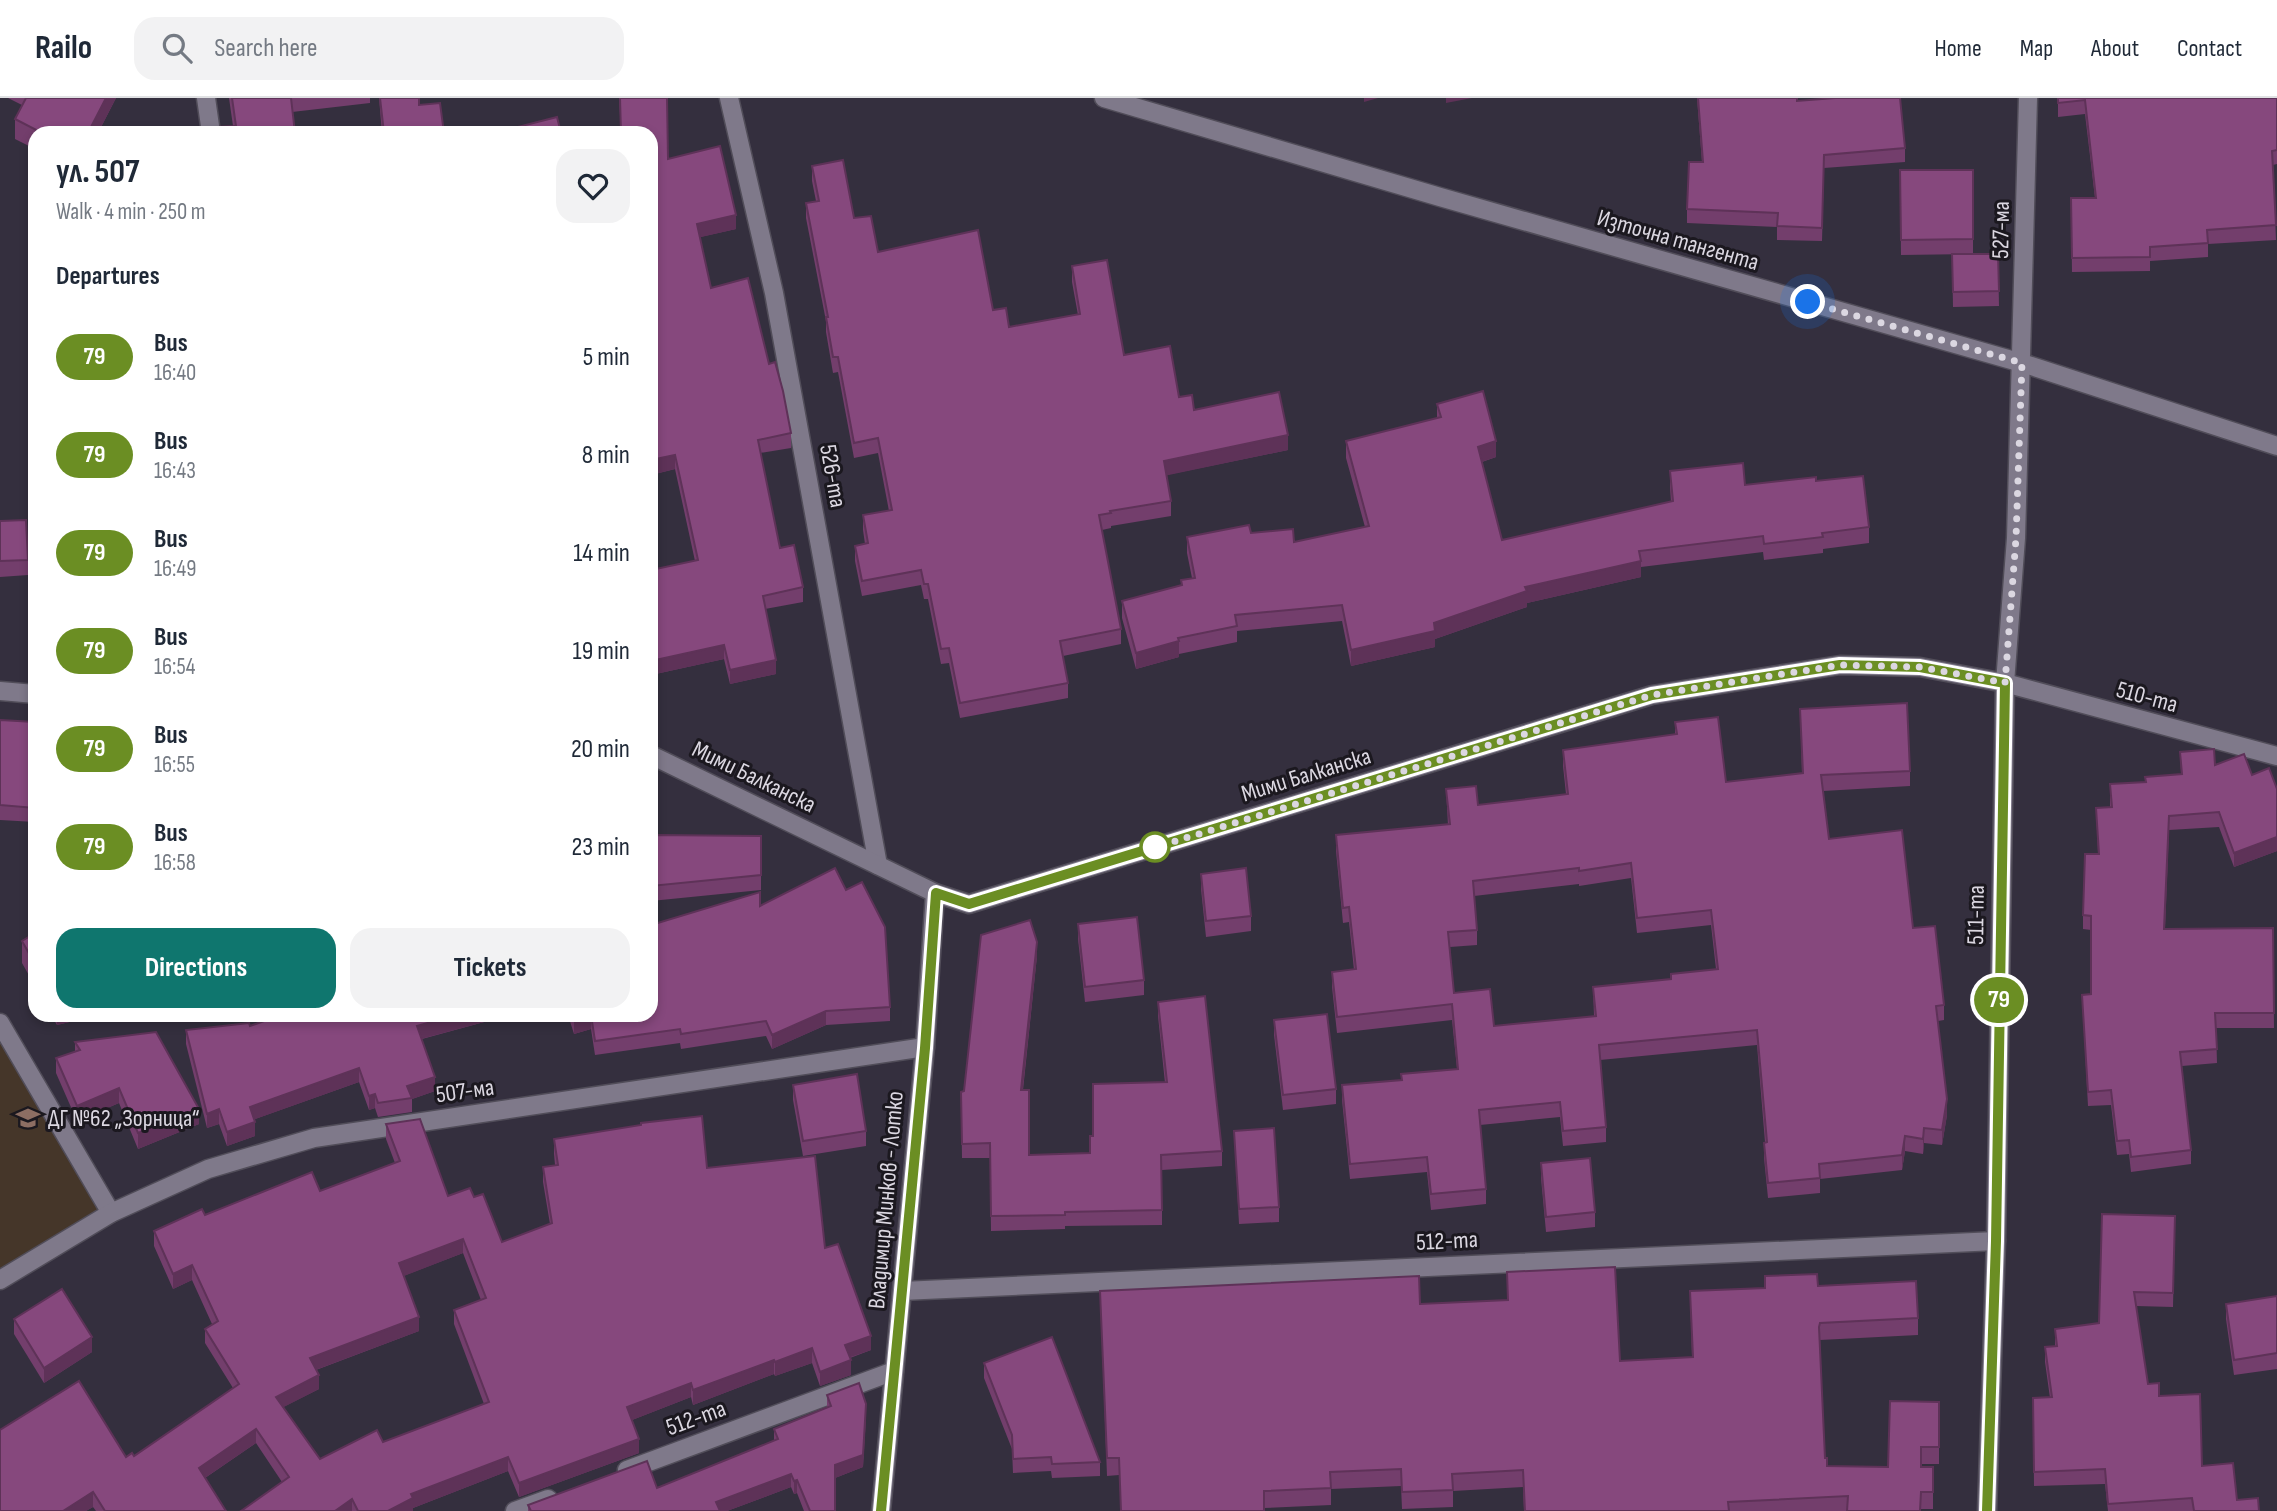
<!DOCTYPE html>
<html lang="en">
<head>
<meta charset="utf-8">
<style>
  :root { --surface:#fff; --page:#f2f2f3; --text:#1f2937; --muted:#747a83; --line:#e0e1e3; --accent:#0f766e }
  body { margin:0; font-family:"Sofia Sans Condensed",sans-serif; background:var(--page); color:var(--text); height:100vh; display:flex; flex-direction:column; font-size:26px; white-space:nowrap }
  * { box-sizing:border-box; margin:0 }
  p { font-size:23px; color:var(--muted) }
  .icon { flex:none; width:38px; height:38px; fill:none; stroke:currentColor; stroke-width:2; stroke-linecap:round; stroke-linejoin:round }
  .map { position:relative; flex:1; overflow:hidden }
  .drawer { position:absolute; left:28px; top:28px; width:630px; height:896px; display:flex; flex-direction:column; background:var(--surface); border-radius:21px; box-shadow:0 4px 10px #0003 }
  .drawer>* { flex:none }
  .badge { padding:0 14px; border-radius:23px; font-size:24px; line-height:46px }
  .you { position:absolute; width:35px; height:35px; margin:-18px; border:5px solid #fff; border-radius:50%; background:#1a73e8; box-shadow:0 0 0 10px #1a73e833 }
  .map>.badge { position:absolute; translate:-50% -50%; box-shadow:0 0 0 4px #fff }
  h2 { padding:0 28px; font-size:26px; line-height:63px }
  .round { display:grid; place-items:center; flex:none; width:74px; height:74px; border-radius:21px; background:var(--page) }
  .head { display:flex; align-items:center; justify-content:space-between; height:119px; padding:0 28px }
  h1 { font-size:33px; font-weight:700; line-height:52px }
  .cta { display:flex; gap:14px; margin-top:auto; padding:14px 28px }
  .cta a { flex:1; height:80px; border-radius:21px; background:var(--accent); color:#fff; font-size:28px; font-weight:700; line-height:80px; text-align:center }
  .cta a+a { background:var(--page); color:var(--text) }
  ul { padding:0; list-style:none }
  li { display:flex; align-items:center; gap:21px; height:98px; padding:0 28px }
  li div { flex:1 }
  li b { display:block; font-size:26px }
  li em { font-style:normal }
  li .badge { min-width:77px; font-weight:700; text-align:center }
  header { display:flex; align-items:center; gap:42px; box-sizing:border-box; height:98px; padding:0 35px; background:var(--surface); border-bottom:2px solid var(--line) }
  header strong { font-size:33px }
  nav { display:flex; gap:38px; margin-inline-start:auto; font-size:24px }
  .search { width:490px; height:63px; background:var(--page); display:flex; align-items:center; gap:18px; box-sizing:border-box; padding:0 24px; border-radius:21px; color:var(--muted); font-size:26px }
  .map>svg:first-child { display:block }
</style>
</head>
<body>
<header>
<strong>Railo</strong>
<div class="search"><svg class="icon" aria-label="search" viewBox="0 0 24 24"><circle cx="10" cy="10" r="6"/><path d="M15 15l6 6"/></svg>Search here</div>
<nav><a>Home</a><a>Map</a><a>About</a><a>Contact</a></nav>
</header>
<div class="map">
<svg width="2277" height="1413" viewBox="0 0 2277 1413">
  <rect width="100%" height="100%" fill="#342f3e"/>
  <path fill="#453629" d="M0,925l111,190 -111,67z"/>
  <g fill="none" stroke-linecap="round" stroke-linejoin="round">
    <g stroke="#514d59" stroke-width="21">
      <g id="minor">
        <path d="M206,0l5,35"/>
        <path d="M729,0l45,195 104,572"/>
        <path d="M1104,0l336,99 582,166 255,83"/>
        <path d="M0,593l35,3"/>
        <path d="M651,657l284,138 34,11 683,-209 188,-30 80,2 85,16 272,73"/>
        <path d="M0,925l111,190"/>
        <path d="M0,1182l111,-67 97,-44 106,-31 611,-91"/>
        <path d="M902,1193l1094,-50"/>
        <path d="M627,1372l267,-99"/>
        <path d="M515,1413l33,-12"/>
        <path d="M881,1413l44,-464 10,-154"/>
        <path d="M1987,1413l9,-270 9,-558 11,-145 12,-440"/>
      </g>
    </g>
    <use href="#minor" stroke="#7f798a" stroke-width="18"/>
  </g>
  <g fill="#733e6c" fill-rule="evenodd">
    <path d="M8,0h108l-17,33 6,2h-70v16l-20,-10v-20l7,-14z"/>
    <path d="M229,0h141v5l-78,9 -59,14z"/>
    <path d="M379,0h40v7l25,28h-62z"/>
    <path d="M619,0h48l1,61 52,-13 16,69v14l-36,8 11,51 37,-10 21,86 6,-2 8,29 8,42v15l-31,5 20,95 14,-3 9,42v15l-38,7 11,51v14l-46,10 -6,-25 -73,16v-105l44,-9 -20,-92 -24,6v-342h-30z"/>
    <path d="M1697,0h100v3l38,-3h68h-3l5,50v14l-81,6 -2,73 -45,-1v-13l-90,-4v-14l15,-47z"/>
    <path d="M2058,0h219v66l-4,1 3,75 -68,4v13l-58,4v10l-78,1 -1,-74h24l-10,-84 -27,3z"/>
    <path d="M812,68l42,52 24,34 115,58 16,17 69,-12 -6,-33v-16l52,89 70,55 94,40 -122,25 5,26v15l-60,10v2l-9,2 19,99v15l-58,12 5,27v15l-108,20 -11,-55 -8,1 -13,-65h-4l-3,-14 -59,11 -7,-35v-15l10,-2 -2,-14v-15l26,-4 -11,-58 -24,5 -16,-86 -5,1 -7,-41v-11l-20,-103v-15l10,-2 -4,-20z"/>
    <path d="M1900,72h73v84l-72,1z"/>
    <path d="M1952,156h46l1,52 -46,1z"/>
    <path d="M1437,306l59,53 -14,5 20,78 169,-38 -1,-15v-16l75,14 71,-4 53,46v16l-46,6v4l-59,7 -1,-8 -122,15v10l-114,26v4l-92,32v8l-84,19 -9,-45 -105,10v11l-58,12v3l-43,12 -14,-51v-17l59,-16v-5l11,-2 -5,-25v-16l64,-4 43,9 71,-15 -19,-69v-17l91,-23z"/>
    <path d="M0,423l28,39v15l-28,2z"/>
    <path d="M1800,611l110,62v15l-87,5 6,48 84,89 31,77v15l-6,1 9,94 -5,30 -18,-2 -1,11 -18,-3 -3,19 -82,9v14l-52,5 -4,-40v-15l1,-1 -8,-97 -157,15 6,67v15l-43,4 -3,-29 -80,8 6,64v15l-55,6 -4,-38 -77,7 -8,-79v-15l59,-5 56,-11 -5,-49 -115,13 -5,-46v-15l22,-2 -5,-48 -6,1 -7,-72v-16l112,-10 -2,-36 32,16 88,-11 -3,-28v-16l112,-16v-12l51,60 76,-9zM1631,780l6,55 74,-8 5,44 -45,10 -78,8 1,29 -100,10 -40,-33 -4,-46 27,-2v-15l-3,-34 105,-12v2z"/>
    <path d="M0,622l35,2v100l-35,-2z"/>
    <path d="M2180,654l35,13 37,10 25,14v62l-43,16 -15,-40 -50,3 -4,99 108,-1 1,100h-58l1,35 -35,3 9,84v14l-60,8 -2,-18 -12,1 -6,-50 -23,1 -6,-111 9,-1v-64l-8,-1v-14l15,-61 -2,-46 14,-1v-23l35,-2 36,-8z"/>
    <path d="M651,737l110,1v54l-110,11z"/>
    <path d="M1201,776l50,42v15l-45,6 -5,-48z"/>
    <path d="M760,808l130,101v14l-64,4 -54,24 -6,-13 -85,13 -1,-6 -85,12 -4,-26 -17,5 -6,-19h83z"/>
    <path d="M1078,826l66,56v15l-59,7 -7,-63z"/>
    <path d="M35,835v53l-13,-23v-22z"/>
    <path d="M1037,858l-14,134 6,65 61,-2 3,-17 72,-53 -7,-67v-14l64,149v15l-60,4v55l-97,1v3l-74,2 -1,-73h-28l-1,-66 3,-1z"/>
    <path d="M51,917h47l-41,10z"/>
    <path d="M281,917h229l-88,24 13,52 -23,8v13l-34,5 -3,-9 -6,2 -10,-28 -104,37v17l-28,10 -8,-22 -12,4 -21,-84v-14l64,-4z"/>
    <path d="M1274,922l62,69v15l-53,6 -9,-75z"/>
    <path d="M75,944l124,82 -61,25 -19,-46 -42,18 -21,-48v-15l19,-6z"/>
    <path d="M793,987l73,46v15l-63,10 -10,-56z"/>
    <path d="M386,1026l62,72 26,1 28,45 48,-18 -7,-42v-15l12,-2 -1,-11v-15l153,29 118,80 46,102 -21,8 1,17 -31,11 -8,-23 -37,13 -1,-2 -81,31 -2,-8 -59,23 7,33 -120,44 -11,-26 -95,37v3h-172l41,-29 -26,-39 -51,35 21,33h-130l-3,-4 -7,4h-86l126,-54 8,-1 99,-68 -28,-45v-14l7,-5 -20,-44 -19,9 -19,-43v-15l51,-16 115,-24 75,-28 -9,-24zM463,1155l18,47 -27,10v14l30,80 -101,38 -63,17 -37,-52 36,-18 -3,-19 103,-39 -16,-55z"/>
    <path d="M1234,1033l45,76v15l-40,2z"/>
    <path d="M1541,1065l54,49v15l-49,5 -5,-54z"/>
    <path d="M2175,1118l-2,91 -37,-1 12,78 11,12 43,70 35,34 22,11h-151l-3,-27 -71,2 -1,-88h17l-5,-36v-15l10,-1v-17l44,-6z"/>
    <path d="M1507,1174l113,89 72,-4 -2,-66 128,-5 100,32v17l-98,5 5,118 2,8 61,1 51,-65v62h-18v3h12v42h-12v2h-397l-1,-24 -70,4v16l-51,2 -1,-23 -70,3v16l-67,3v3h-143l-2,-36 -12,1 -7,-185 320,13 87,-4z"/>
    <path d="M2277,1198v73l-43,6 -8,-56v-15z"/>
    <path d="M14,1221l78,33 -48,31 -30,-49z"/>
    <path d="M984,1265l116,99v14l-48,2 -1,-7 -38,2 -1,-24 -28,-71z"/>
    <path d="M827,1297l39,22 -3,50 -28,11v33h-31l-7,-18 -3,1 -3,-7 -64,24h-199v-6l129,-17 117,-47v-12l53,-21z"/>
  </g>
  <g fill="#5e3258">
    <path d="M106,0h10l-18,35 -7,-6z"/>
    <path d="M1364,0h14l-14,4z"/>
    <path d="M1446,0h26l-26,5z"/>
    <path d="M736,117v14l-39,9v-14z"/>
    <path d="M1288,337v15l-124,26v-15z"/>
    <path d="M1496,343v16l-18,6v-16z"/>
    <path d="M675,357v14l-24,6v-15z"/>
    <path d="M1641,463v16l-114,26v4l-92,32v8l-84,19v-16l83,-27 91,-36z"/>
    <path d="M1179,543v16l-43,12v-16z"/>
    <path d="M724,547v14l-73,16v-14z"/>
    <path d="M776,562v14l-46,10v-14z"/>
    <path d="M2277,739v14l-43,16v-14z"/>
    <path d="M1037,844v14l-16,149v-15z"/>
    <path d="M826,913v14l-54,24v-14z"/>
    <path d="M57,917h41l-41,10z"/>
    <path d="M457,917h53l-93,25v-14z"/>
    <path d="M591,917v14l-17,5v-14z"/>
    <path d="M359,970v14l-109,39v-14z"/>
    <path d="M435,979v14l-23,8 -5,-13z"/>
    <path d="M119,990v15l-42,18v-15z"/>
    <path d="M375,996v14l-6,2v-14z"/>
    <path d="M1947,1001v16l-5,30v-15z"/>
    <path d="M199,1011v15l-61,25v-16z"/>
    <path d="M219,1011v15l-12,4v-14z"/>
    <path d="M255,1024v14l-28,10v-14z"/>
    <path d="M1924,1030v15l-1,11v-15z"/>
    <path d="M1905,1038v15l-3,19v-15z"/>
    <path d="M463,1141v14l-64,25v-15z"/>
    <path d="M192,1167v15l-19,9v-15z"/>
    <path d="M419,1219v14l-109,41v-14z"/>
    <path d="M871,1238v14l-26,9v-14z"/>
    <path d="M92,1239v15l-48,31v-15z"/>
    <path d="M812,1250v15l-37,13v-14z"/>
    <path d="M774,1262v14l-81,31v-15z"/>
    <path d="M851,1262v15l-31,11v-14z"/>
    <path d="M319,1277v14l-43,22v-14z"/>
    <path d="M691,1285v14l-64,25v-15z"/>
    <path d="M866,1306l-3,63 -28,11v-13z"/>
    <path d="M256,1331v14l-57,39v-14z"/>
    <path d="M639,1341v14l-120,44v-14z"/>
    <path d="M508,1359v14l-95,37v3h-25l23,-17z"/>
    <path d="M791,1376v13l-64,24h-11v-9z"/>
    <path d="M797,1382v13l-3,1v-13z"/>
    <path d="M93,1394v15l-7,4h-23z"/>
    <path d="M352,1401v12h-17z"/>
  </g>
  <g fill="#86487d" stroke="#5e3258" stroke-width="2" fill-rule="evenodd">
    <path d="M26,0h80l-15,29 14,6h-63l-27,-14z"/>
    <path d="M232,0h59l4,35h-113l-1,-4 55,-3z"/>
    <path d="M380,0h39v7l21,-2 4,30h-60z"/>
    <path d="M620,0h47l1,61 52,-13 16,69 -39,9 14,64 37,-10 21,86 6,-2 8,29 8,42 -33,7 22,108 14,-3 9,42 -40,9 13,64 -46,10 -6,-25 -73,16v-91l47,-10 -23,-105 -24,5v-327h-30z"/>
    <path d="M1698,0h99v3l38,-3h65l5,50 -81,7 -2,73 -45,-2 1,-13 -91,-4 2,-47h14z"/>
    <path d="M2058,0h219v52l-5,1 4,74 -69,5 1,13 -58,4v10l-78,1 -1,-60h25l-11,-98 -27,3z"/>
    <path d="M557,19l4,16h-67z"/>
    <path d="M843,62l11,58 17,-2 7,36 100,-22 15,80 13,-2 3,19 71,-13 -8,-48 35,-6 17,95 46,-9 9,51 13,-2 2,15 85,-18 9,43 -124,26 7,40 -61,10 1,2 -12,2 22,114 -61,12 8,42 -108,20 -11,-55 -8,1 -13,-65h-4l-3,-14 -59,11 -7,-35 13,-3 -5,-28 29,-5 -14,-72 -24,5 -16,-86h-5l-7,-40h2l-22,-114 13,-2 -7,-35z"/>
    <path d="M1900,72h73v69l-72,1z"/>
    <path d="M1952,156h46l1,37 -46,1z"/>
    <path d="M1483,293l13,50 -18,6 24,93 171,-39 -3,-30 73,-8 2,22 71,-8v4l47,-5 6,51 -47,6 1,4 -59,7 -1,-8 -124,15 2,10 -116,26 2,4 -93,32 1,8 -84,19 -9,-45 -107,10 2,11 -59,12 1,3 -43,12 -14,-52 60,-16 -1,-5 14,-2 -8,-41 62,-12 2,8 42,-4 1,13 75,-16 -23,-85 95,-24 -4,-13z"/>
    <path d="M26,422l2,40 -28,1v-40z"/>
    <path d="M1907,605l3,68 -89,4 8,64 73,-9 11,98 22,-2 9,79 -8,1 11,93 -5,31 -18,-2 -1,11 -18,-3 -3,19 -83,9 1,14 -52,5 -4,-40 3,-1 -10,-112 -158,15 7,82 -43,4 -3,-29 -81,8 7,79 -55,5 -4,-37 -77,7 -8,-79 60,-5 -1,-6 57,-5 -6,-65 -115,13 -5,-45 24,-3 -7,-62 -6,1 -7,-73 114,-11 -4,-35 30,-3 2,19 90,-11 -5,-44 114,-16 -2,-12 43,-5 8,65 77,-9 -3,-64zM1631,765l6,55 74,-8 7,59 -47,5v5l-78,8 3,29 -102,10 -4,-37 -36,4 -6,-61 29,-2 -4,-49 106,-13v3z"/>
    <path d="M0,622l35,2v86l-35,-3z"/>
    <path d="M2214,651l1,16 29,-11 8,21 17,-7 8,21v48l-43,16 -15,-41 -50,4 -5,113 109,-1 1,85h-59l2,36 -37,3 11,98 -60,7 -2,-17 -12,1 -6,-51 -23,2 -6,-97 9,-1v-78l-8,-1 2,-61h14l-3,-46 16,-1 -2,-23 36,-2 -1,-5 37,-3 -2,-22z"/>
    <path d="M651,737l110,1v39l-110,11z"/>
    <path d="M835,770l11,22 16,-8 23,45 5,80 -64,4 -54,24 -6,-14 -85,13 -1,-5 -85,12 -4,-26 -17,5 -1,-5h78v-90l109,-33v14z"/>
    <path d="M1246,770l5,48 -45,5 -5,-47z"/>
    <path d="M1137,819l7,63 -59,7 -7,-63z"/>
    <path d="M1030,822l7,22 -16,148h8v65l61,-2v-17h3v-52l74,-2 -9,-80 47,-6 17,155 -61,4 1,55 -97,2v3l-74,1 -1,-73 -28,1 -1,-52 3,-1 17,-156z"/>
    <path d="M35,835v31l-13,-23z"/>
    <path d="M1327,916l9,75 -53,6 -9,-75z"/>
    <path d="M281,917h176l-40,11 18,51 -28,9 5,12 -34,5 -3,-9 -6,2 -10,-28 -109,39 5,15 -28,10 -8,-23 -12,5 -21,-84 63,-7 1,3z"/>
    <path d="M156,934l43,77 -61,24 -19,-45 -42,18 -21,-48 24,-8 -5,-8z"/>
    <path d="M857,976l9,57 -63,10 -10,-56z"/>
    <path d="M702,1018l5,52 108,-12 10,92 13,-4 33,92 -26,9 6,15 -31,12 -8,-24 -37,14 -1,-2 -81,30 -2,-7 -64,24 12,32 -120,44 -11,-26 -97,37 2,4 -25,13h-30l-6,-12 -17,12h-94l48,-34 -33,-48 -57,39 27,43h-121l-12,-19 -30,19h-63v-81l79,-49 47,76 6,-4 2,3 105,-72 -34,-55 13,-8 -26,-56 -19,9 -19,-43 48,-22 3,6 107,-43 8,19 80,-30 -14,-37 34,-5 28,77 22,-8 4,9 9,-3 19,48 50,-19 -9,-56 15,-2 -4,-26 87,-14v-2zM463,1141l23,59 -32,12 35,92 -106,40 -6,-12 -57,29 -44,-62 43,-22 -9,-17 109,-41 -20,-54z"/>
    <path d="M1274,1030l5,79 -40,2 -5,-78z"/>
    <path d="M1590,1060l5,54 -49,5 -5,-54z"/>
    <path d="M2102,1116l73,2 -2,77 -39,-1 14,92 11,-1v13l41,-2 2,72 31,-3 4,37 21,-2 1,13h-65l-2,-13 -84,6 -3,-35 -71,3 -1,-74 19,-1 -7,-50 12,-1 -2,-17 44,-6z"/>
    <path d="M1615,1169l5,94 73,-4 -3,-66 75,-3v-12l52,-2 1,12 98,-5 2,37 -98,5 -1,4 6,131h2v8l61,1 2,-66 49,1v45h-18v20h12v25h-12l-1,19h-73l1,-15 -120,6 1,9h-204l-2,-41 -71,4 1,16 -51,2 -1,-23 -71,3 1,16 -67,3v20h-143l-2,-53h-12l-7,-167 319,-15 1,28 88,-4 -1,-28z"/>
    <path d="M62,1191l30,48 -48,31 -30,-49z"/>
    <path d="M2277,1198v57l-43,7 -8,-56z"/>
    <path d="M1052,1239l48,125 -48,2 -1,-7 -38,2 -1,-24 -28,-72z"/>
    <path d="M859,1285l7,21 -3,51 -28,10v46h-25l-13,-31 -3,1 -3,-7 -75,28 4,9h-189l-3,-6 119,-44 10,27 121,-49 -4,-10 57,-23 -4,-11z"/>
  </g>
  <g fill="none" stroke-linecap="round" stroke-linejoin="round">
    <g stroke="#fff" stroke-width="16">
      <path id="line" d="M881,1413l44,-463 11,-155 33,11 683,-209 188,-30 80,2 85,16 -9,558 -9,270"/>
    </g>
    <use href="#line" stroke="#6b8e23" stroke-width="10"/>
    <path stroke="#dbd7e1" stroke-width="7" stroke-dasharray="0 12.6" d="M1155,749l-2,1 499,-153 188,-30 80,2 85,16 11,-145 6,-175 -214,-61"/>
  </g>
  <defs>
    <g id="school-bare" transform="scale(1.89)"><path d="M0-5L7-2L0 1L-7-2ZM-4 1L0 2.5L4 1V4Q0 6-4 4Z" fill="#8d6e63" stroke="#1b181f" stroke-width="2.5" paint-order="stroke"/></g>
  </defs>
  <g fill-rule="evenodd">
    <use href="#school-bare" x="28" y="1020"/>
  </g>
  <circle fill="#fff" stroke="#6b8e23" stroke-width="3.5" cx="1155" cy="749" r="14"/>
  <g text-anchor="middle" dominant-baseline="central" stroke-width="6" stroke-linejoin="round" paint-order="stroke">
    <g font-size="24" fill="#dbd7e1" stroke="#1b181f">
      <text transform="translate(2001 132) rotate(-89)">527-ма</text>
      <text transform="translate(1678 142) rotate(16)">Източна тангента</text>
      <text transform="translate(833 378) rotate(80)">526-та</text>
      <text transform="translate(2147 599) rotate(15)">510-та</text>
      <text transform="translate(1306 677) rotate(-17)">Мими Балканска</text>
      <text transform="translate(754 679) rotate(26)">Мими Балканска</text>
      <text transform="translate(1976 817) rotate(-89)">511-та</text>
      <text transform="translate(465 993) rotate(-8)">507-ма</text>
      <text transform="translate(886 1102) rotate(-85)">Владимир Минков - Лотко</text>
      <text transform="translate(1447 1143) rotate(-3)">512-та</text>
      <text transform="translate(696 1320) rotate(-20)">512-та</text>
    </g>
    <g font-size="24" fill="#dbd7e1" stroke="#1b181f" text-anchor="start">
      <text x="48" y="1020">ДГ №62 „Зорница“</text>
    </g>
  </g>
</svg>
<div class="you" style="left:1808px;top:204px"></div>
<b class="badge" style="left:1999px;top:902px;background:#6b8e23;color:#fff">79</b>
<section class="drawer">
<div class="head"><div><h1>ул. 507</h1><p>Walk · 4 min · 250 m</p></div><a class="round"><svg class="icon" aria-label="heart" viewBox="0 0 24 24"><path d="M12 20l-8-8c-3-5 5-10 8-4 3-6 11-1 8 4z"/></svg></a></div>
<h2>Departures</h2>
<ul>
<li><span class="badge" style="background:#6b8e23;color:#fff">79</span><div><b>Bus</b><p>16:40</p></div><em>5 min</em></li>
<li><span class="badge" style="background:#6b8e23;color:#fff">79</span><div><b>Bus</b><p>16:43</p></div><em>8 min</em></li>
<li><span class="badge" style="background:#6b8e23;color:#fff">79</span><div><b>Bus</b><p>16:49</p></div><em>14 min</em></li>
<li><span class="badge" style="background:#6b8e23;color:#fff">79</span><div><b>Bus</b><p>16:54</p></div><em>19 min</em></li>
<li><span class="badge" style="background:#6b8e23;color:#fff">79</span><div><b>Bus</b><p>16:55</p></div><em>20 min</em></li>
<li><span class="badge" style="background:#6b8e23;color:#fff">79</span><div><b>Bus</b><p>16:58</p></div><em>23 min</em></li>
</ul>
<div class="cta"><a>Directions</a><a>Tickets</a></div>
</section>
</div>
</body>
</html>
